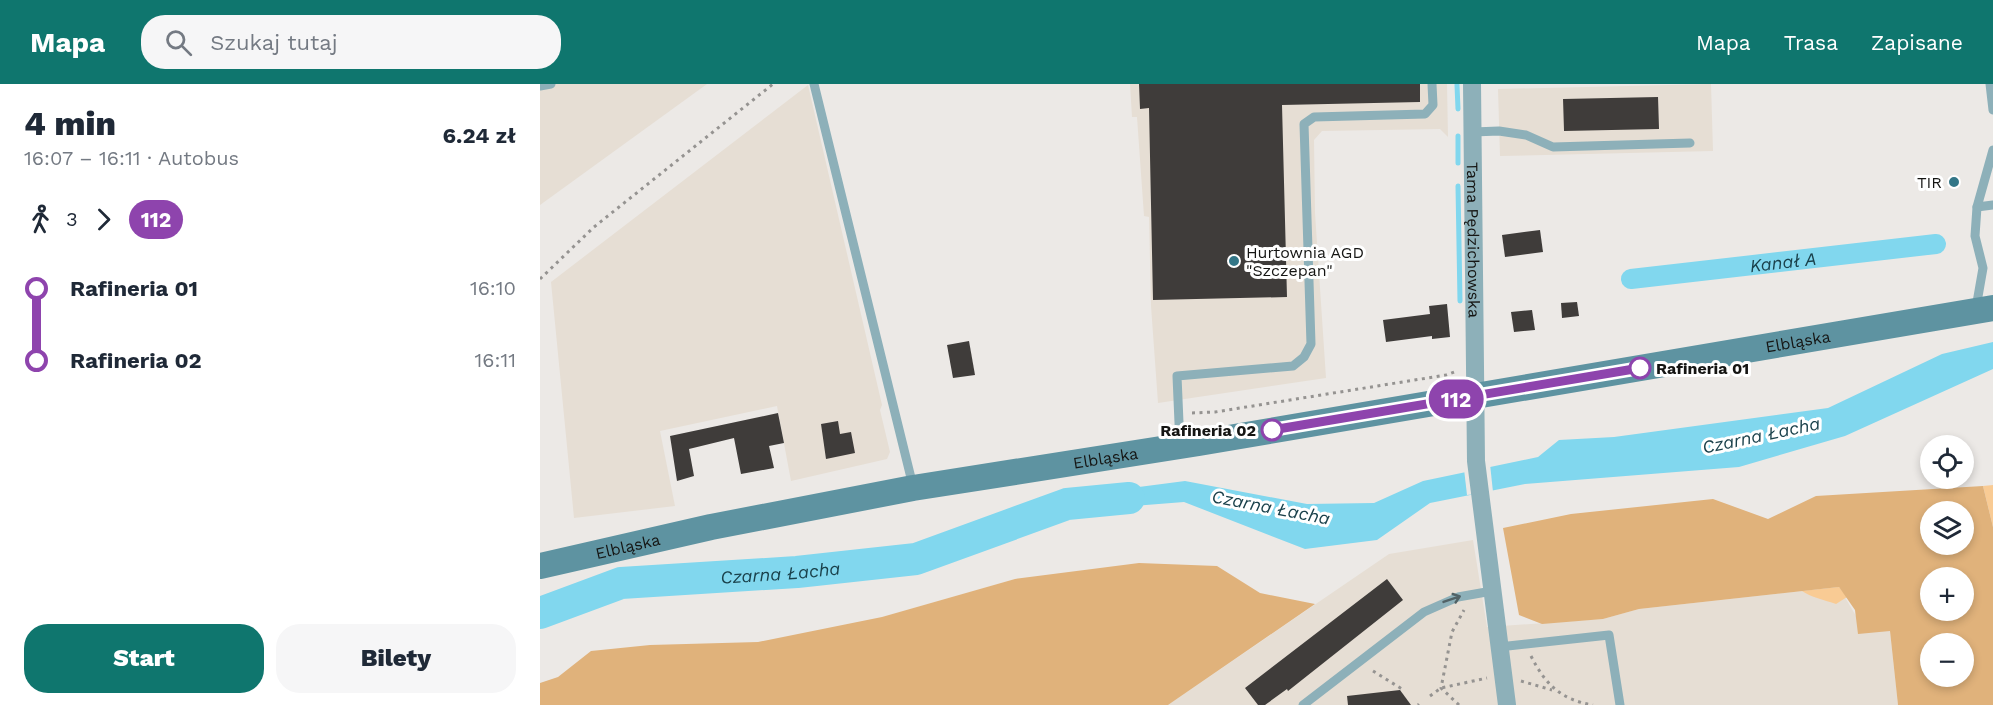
<!DOCTYPE html>
<html lang="pl">
<head>
<meta charset="utf-8">
<style>
  :root { --surface:#fff; --page:#f6f6f7; --text:#1f2937; --muted:#747a83; --accent:#0f766e }
  body { margin:0; font-family:"Work Sans",sans-serif; background:var(--page); color:var(--text); height:100vh; display:flex; flex-direction:column; font-size:22px; white-space:nowrap }
  * { box-sizing:border-box; margin:0 }
  p { font-size:20px; color:var(--muted) }
  .icon { flex:none; width:33px; height:33px; fill:none; stroke:currentColor; stroke-width:2; stroke-linecap:round; stroke-linejoin:round }
  .map { position:relative; flex:1; overflow:hidden }
  .panel { display:flex; flex-direction:column; background:var(--surface); width:540px }
  .panel>* { flex:none }
  .badge { padding:0 12px; border-radius:20px; font-size:21px; line-height:39px }
  .tools { position:absolute; left:1380px; top:351px; display:grid; gap:12px }
  .tools a { display:grid; place-items:center; width:54px; height:54px; border-radius:50%; background:var(--surface); box-shadow:0 3px 9px #0003; font-size:30px }
  .map>.badge { position:absolute; translate:-50% -50%; box-shadow:0 0 0 3px #fff }
  .legs { display:flex; align-items:center; gap:9px; height:66px; padding:0 24px; font-size:20px }
  .legs p { margin-inline-start:auto }
  .overview { display:flex; align-items:center; justify-content:space-between; height:102px; padding:0 24px }
  h1 { font-size:33px; font-weight:800; line-height:45px }
  .primary-button { display:flex; gap:12px; margin-top:auto; padding:12px 24px }
  .primary-button a { flex:1; height:69px; border-radius:24px; background:var(--accent); color:#fff; font-size:24px; font-weight:800; line-height:69px; text-align:center }
  .primary-button a+a { background:var(--page); color:var(--text) }
  ul { padding:0 24px; list-style:none }
  li { display:flex; align-items:center; gap:21px; height:72px; font-size:22px }
  li i { display:grid; place-items:center; width:9px; height:100%; margin:0 8px; background:currentColor }
  li i::after { content:''; width:15px; height:15px; margin:-8px; border:4px solid; border-radius:50%; background:var(--surface) }
  li p { margin-inline-start:auto }
  li:first-child i { background:linear-gradient(#0000 50%,currentColor 0) }
  li:last-child i { background:linear-gradient(currentColor 50%,#0000 0) }
  header { display:flex; align-items:center; gap:36px; box-sizing:border-box; height:84px; padding:0 30px; background:var(--accent); color:#fff }
  header strong { font-size:28px }
  nav { display:flex; gap:33px; margin-inline-start:auto; font-size:21px }
  .search { width:420px; height:54px; background:var(--page); display:flex; align-items:center; gap:15px; box-sizing:border-box; padding:0 21px; border-radius:24px; color:var(--muted); font-size:22px }
  main { display:flex; flex:1; min-height:0 }
  .map>svg:first-child { display:block }
</style>
</head>
<body>
<header>
<strong>Mapa</strong>
<div class="search"><svg class="icon" aria-label="search" viewBox="0 0 24 24"><circle cx="10" cy="10" r="6"/><path d="M15 15l6 6"/></svg>Szukaj tutaj</div>
<nav><a>Mapa</a><a>Trasa</a><a>Zapisane</a></nav>
</header>
<main>
<section class="panel">
<div class="overview"><div><h1>4 min</h1><p>16:07 – 16:11 · Autobus</p></div><b>6.24 zł</b></div>
<div class="legs"><svg class="icon" aria-label="walk" viewBox="0 0 24 24"><circle cx="13" cy="4" r="2"/><path d="M13 8l-2 6 4 7M11 14l-3 7M7 12l3-4h3l4 4"/></svg>3<svg class="icon" aria-label="forward" viewBox="0 0 24 24"><path d="M9 5l7 7-7 7"/></svg><b class="badge" style="background:#8e44ad;color:#fff">112</b></div>
<ul>
<li><i style="color:#8e44ad"></i><b>Rafineria 01</b><p>16:10</p></li>
<li><i style="color:#8e44ad"></i><b>Rafineria 02</b><p>16:11</p></li>
</ul>
<div class="primary-button"><a>Start</a><a>Bilety</a></div>
</section>
<div class="map">
<svg width="1453" height="621" viewBox="0 0 1453 621">
  <rect width="100%" height="100%" fill="#ece9e6"/>
  <g fill="#e6ded4">
    <path d="M0,0h167l-167,121z"/>
    <path d="M590,0h317l1,53 -8,-8 -118,2 -8,9 1,73 11,165 -168,25 -7,-97 -2,-89 -5,-1 -7,-99h-5z"/>
    <path d="M1171,0l2,67 -213,5 -2,-67z"/>
    <path d="M268,1l74,320 -2,5 10,42 -3,7 -96,22 -14,-75 -117,25 15,75 -101,12 -23,-236z"/>
    <path d="M933,456l14,87 116,-8 36,-10 200,-22 17,29 34,15 8,74h-730l221,-151z"/>
  </g>
  <g fill="#f9cb94">
    <path d="M1453,401v42l-10,-41z"/>
    <path d="M1299,503l8,10 -11,7c-11,-4 -26,-7 -34,-13z"/>
  </g>
  <g fill="#e0b27b" fill-rule="evenodd">
    <path d="M1443,402l10,41v178h-95l-8,-74 -32,3 -3,-24 -16,-23 -200,22 -36,10 -61,5 -23,-9 -16,-87 68,-14 142,-15 55,20 48,-23zM1390,428h34v32h-34zM1390,494h34v32h-34zM1390,560h34v32h-34z"/>
    <path d="M599,479l78,3 43,27 55,11 -147,101h-628v-22l18,-6 33,-26 59,-6 108,-3 124,-25 133,-38z"/>
  </g>
  <path fill="#81d7ee" d="M1453,258v27l-148,67 -106,31 -214,17 -95,19 -53,37 -72,9 -121,-47 -114,9 38,-20 77,-10 122,23 67,-1 49,-22 115,-24 21,-17 55,-3 214,-29 114,-54z"/>
  <path fill="#ece9e6" d="M950,380l3,28 -26,3 -3,-26z"/>
  <g fill="none" stroke-linecap="round" stroke-linejoin="round">
    <g stroke="#81d7ee" stroke-width="5">
      <path d="M917,1l1,24"/>
      <path d="M918,79v-27"/>
      <path d="M918,102l2,115"/>
    </g>
    <path stroke="#81d7ee" stroke-width="20" id="s1" d="M1091,195l305,-35"/>
    <path stroke="#81d7ee" stroke-width="32" id="s2" d="M0,529l81,-30 176,-11 119,-13 151,-55 62,-6"/>
  </g>
  <g fill="#3f3c3a">
    <path d="M599,0h281v18l-138,3 5,192 -134,3 -4,-192 -9,1z"/>
    <path d="M1118,13l1,32 -95,2 -1,-32z"/>
    <path d="M1000,146l3,22 -38,5 -3,-22z"/>
    <path d="M1037,218l2,14 -17,2 -1,-15z"/>
    <path d="M907,220l3,33 -18,2v-3l-46,6 -3,-22 47,-6 -1,-8z"/>
    <path d="M992,226l3,20 -21,2 -3,-20z"/>
    <path d="M429,257l6,34 -22,3 -6,-33z"/>
    <path d="M238,329l6,30 -15,3 5,22 -33,6 -7,-36 -45,11 5,27 -17,5 -7,-45z"/>
    <path d="M298,337l2,13 11,-2 4,21 -29,6 -5,-35z"/>
    <path d="M847,495l16,21 -115,91 -1,-2 -22,16h-7l-13,-17z"/>
    <path d="M860,606l11,15h-63l-1,-9z"/>
  </g>
  <g fill="none" stroke-linecap="round" stroke-linejoin="round">
    <g stroke="#959391" stroke-width="3" stroke-dasharray="3 4.5" stroke-linecap="butt">
      <path d="M0,195l54,-52 179,-143"/>
      <path d="M652,329l23,-1 231,-37 11,-4"/>
      <path d="M991,572c14,28 30,44 62,49"/>
      <path d="M833,587l29,18"/>
      <path d="M981,597l31,9"/>
      <path d="M890,612l11,-8 46,-10"/>
      <path d="M878,621l1,-1"/>
      <path d="M919,621l-18,-17 11,-56 12,-22"/>
    </g>
    <g stroke="#8db0b9" stroke-width="9">
      <path d="M274,0l99,402"/>
      <path d="M1450,0l3,26"/>
      <path d="M0,2l11,-2"/>
      <path d="M933,48l26,-1 27,4 27,12 137,-4"/>
      <path d="M1437,123l16,-2"/>
      <path d="M1436,224l7,-40 -8,-32 2,-29 16,-57"/>
      <path d="M640,362l-3,-70 116,-10 11,-9 7,-13 -7,-220 10,-7 111,-3 8,-9 -1,-21"/>
      <path d="M959,563l110,-12 11,70"/>
      <path d="M763,621l121,-93 34,-15 34,-6"/>
    </g>
    <path stroke="#8db0b9" stroke-width="18" id="s3" d="M932,0l4,377 31,244"/>
    <path stroke="#5e93a1" stroke-width="26" id="s4" d="M0,482l171,-39 202,-39 286,-45 794,-135"/>
  </g>
  <defs><path id="oneway-shaft" d="M-6 0H5M1.5-3L5.5 0L1.5 3" fill="none" stroke-width="1.6" stroke-linecap="round" stroke-linejoin="round" transform="scale(1.5)"/></defs>
  <use stroke="#516266" href="#oneway-shaft" transform="translate(912 515) rotate(-19)"/>
  <g fill="none" stroke-linecap="round" stroke-linejoin="round">
    <g stroke="#fff" stroke-width="14">
      <path id="line-1" d="M732,346l368,-62"/>
    </g>
    <use href="#line-1" stroke="#8e44ad" stroke-width="9"/>
  </g>
  <g fill="#337687" stroke="#fff" stroke-width="2">
    <circle cx="1414" cy="98" r="6"/>
    <circle cx="694" cy="177" r="6"/>
  </g>
  <g fill="#fff" stroke="#8e44ad" stroke-width="3">
    <circle cx="1100" cy="284" r="10"/>
    <circle cx="732" cy="346" r="10"/>
  </g>
  <g text-anchor="middle" dominant-baseline="central" stroke-width="6" stroke-linejoin="round" paint-order="stroke">
    <g font-size="16" fill="#151513" stroke="#fff" text-anchor="end">
      <text x="1402" y="98">TIR</text>
      <text x="706" y="168" text-anchor="start">Hurtownia AGD<tspan x="706" dy="18">"Szczepan"</tspan></text>
    </g>
    <g font-size="16" fill="#151513" stroke="#fff">
      <text stroke="none"><textPath href="#s3" startOffset="156">Tama Pędzichowska</textPath></text>
      <text stroke="none"><textPath href="#s4" startOffset="1278">Elbląska</textPath></text>
      <text stroke="none"><textPath href="#s4" startOffset="576">Elbląska</textPath></text>
      <text stroke="none"><textPath href="#s4" startOffset="90">Elbląska</textPath></text>
    </g>
    <g font-size="16" font-weight="bold" fill="#151513" stroke="#fff" text-anchor="start">
      <text x="1116" y="284">Rafineria 01</text>
      <text x="716" y="346" text-anchor="end">Rafineria 02</text>
    </g>
    <g font-size="18" font-style="italic" fill="#1a414b" stroke="#fff">
      <text stroke="none"><textPath href="#s1" startOffset="153">Kanał A</textPath></text>
      <text transform="translate(1221 351) rotate(-12)">Czarna Łacha</text>
      <text transform="translate(731 423) rotate(11)">Czarna Łacha</text>
      <text stroke="none"><textPath href="#s2" startOffset="246">Czarna Łacha</textPath></text>
    </g>
  </g>
</svg>
<div class="tools">
<a><svg class="icon" aria-label="locate" viewBox="0 0 24 24"><circle cx="12" cy="12" r="6"/><path d="M12 2v4M12 18v4M2 12h4M18 12h4"/></svg></a>
<a><svg class="icon" aria-label="layers" viewBox="0 0 24 24"><path d="M12 4l9 5-9 5-9-5zM3 14l9 5 9-5"/></svg></a>
<a>+</a>
<a>−</a>
</div>
<b class="badge" style="left:916px;top:315px;background:#8e44ad;color:#fff">112</b>
</div>
</main>
</body>
</html>
